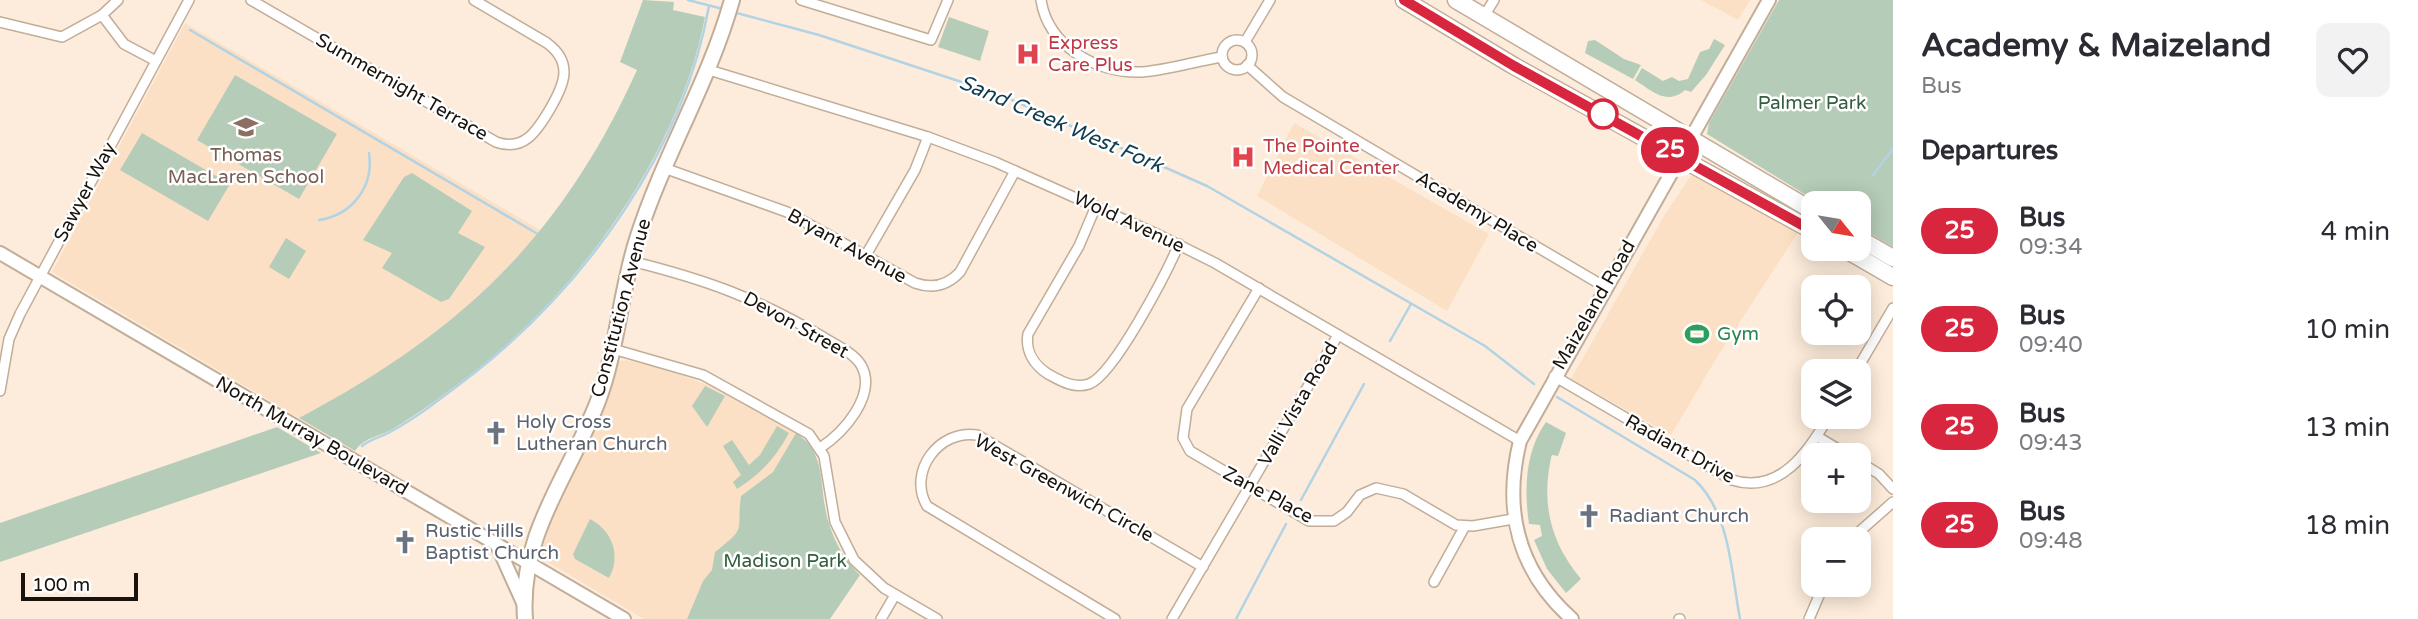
<!DOCTYPE html>
<html lang="en">
<head>
<meta charset="utf-8">
<style>
  :root { --surface:#fff; --page:#f2f2f3; --text:#2b2b33; --muted:#7c7c81 }
  body { margin:0; font-family:"Varela Round",sans-serif; background:var(--page); color:var(--text); height:100vh; display:flex; flex-direction:column; font-size:26px; white-space:nowrap }
  * { box-sizing:border-box; margin:0 }
  p { font-size:23px; color:var(--muted) }
  .icon { flex:none; width:38px; height:38px; fill:none; stroke:currentColor; stroke-width:2; stroke-linecap:round; stroke-linejoin:round }
  .map { position:relative; flex:1; overflow:hidden }
  .sheet { display:flex; flex-direction:column; background:var(--surface); width:525px }
  .sheet>* { flex:none }
  .badge { padding:0 14px; border-radius:23px; font-size:24px; line-height:46px }
  .needle { width:46px; rotate:120deg }
  .buttons { position:absolute; left:1801px; top:191px; display:grid; gap:14px }
  .buttons a { display:grid; place-items:center; width:70px; height:70px; border-radius:14px; background:var(--surface); box-shadow:0 4px 18px #0003; font-size:35px }
  .scale { position:absolute; left:21px; bottom:18px; width:117px; box-sizing:border-box; padding-left:7px; border:4px solid #1a130b; border-top:0; font-size:19px; line-height:24px; white-space:nowrap; color:#1a130b; -webkit-text-stroke:5px #fff; paint-order:stroke }
  .map>.badge { position:absolute; translate:-50% -50%; box-shadow:0 0 0 4px #fff }
  h2 { padding:0 28px; font-size:26px; line-height:63px }
  .round { display:grid; place-items:center; flex:none; width:74px; height:74px; border-radius:14px; background:var(--page) }
  .head { display:flex; align-items:center; justify-content:space-between; height:119px; padding:0 28px }
  h1 { font-size:33px; font-weight:800; line-height:52px }
  ul { padding:0; list-style:none }
  li { display:flex; align-items:center; gap:21px; height:98px; padding:0 28px }
  li div { flex:1 }
  li b { display:block; font-size:26px }
  li em { font-style:normal }
  li .badge { min-width:77px; font-weight:700; text-align:center }
  main { display:flex; flex:1; min-height:0 }
  .map>svg:first-child { display:block }
</style>
</head>
<body>
<main>
<div class="map">
<svg width="1893" height="619" viewBox="0 0 1893 619">
  <rect width="100%" height="100%" fill="#fdecdb"/>
  <g fill="#fce0c5">
    <path d="M1701,0h49l-12,20z"/>
    <path d="M185,23l357,208 -44,47 -58,53 -65,46 -76,41 -247,-146z"/>
    <path d="M1294,123l195,111 -42,77 -190,-115z"/>
    <path d="M1692,174l107,57 -80,123 -48,81 -100,-56 93,-163z"/>
    <path d="M626,360l41,10 46,17 83,46 -23,39 -32,24 -1,33 -8,11 -14,9 -6,21 -9,11 -16,38h-43l-98,-58 -5,-9 11,-35 43,-85 24,-71z"/>
  </g>
  <g fill="#b5ccb8">
    <path d="M643,0l31,2 -1,8 32,7c-26,137 -126,274 -235,358 -25,19 -52,39 -79,55 -14,7 -27,8 -36,21l-56,-33c162,-86 262,-180 338,-348l-17,-8z"/>
    <path d="M1779,0h114v247l-34,-20 -1,-24h-39l-112,-69 2,-11z"/>
    <path d="M949,17l40,14 -9,30 -42,-14z"/>
    <path d="M1714,39l11,6 -19,30 -15,17 -6,-2c-18,16 -33,1 -50,-10l7,-12 21,13 9,-4 7,4 9,-2 12,-27 9,-3z"/>
    <path d="M1595,40l29,19 17,6 -8,14 -48,-26 3,-12z"/>
    <path d="M235,75l102,59 -38,65 -102,-59z"/>
    <path d="M142,133l88,51 -22,37 -88,-51z"/>
    <path d="M412,173l60,38 -14,22 27,14 -36,52 -8,3 -59,-34 10,-15 -29,-13 41,-63z"/>
    <path d="M286,238l20,13 -17,28 -20,-12z"/>
    <path d="M705,386l20,10 -18,31 -15,-21z"/>
    <path d="M1546,422l20,11 -8,23 -6,-1 -1,3c-10,47 0,85 30,121l-15,14 -19,-24 -13,-29 8,-4 -2,-11 -11,-1c-5,-34 -4,-73 17,-102z"/>
    <path d="M777,426l12,7c-14,25 -27,40 -52,56l-4,-7 8,-7 -18,-29 9,-6 17,25 11,-10z"/>
    <path d="M277,427l44,26 -321,109v-39z"/>
    <path d="M796,433c28,18 24,46 29,74 4,25 17,51 35,68l-30,44h-143l16,-38 9,-11 3,-18c33,-26 21,-18 26,-56l32,-24z"/>
    <path d="M590,519c23,12 31,37 19,59l-34,-19 -2,-5z"/>
  </g>
  <g fill="none" stroke-linecap="round" stroke-linejoin="round">
    <g stroke="#b2d3e4" stroke-width="2.5">
      <path d="M688,0l35,9"/>
      <path d="M733,12l86,23 182,60 206,91 278,160 49,38"/>
      <path d="M190,30l346,203"/>
      <path d="M1873,175l20,-26"/>
      <path d="M319,220c33,-5 55,-33 50,-67"/>
      <path d="M1390,341l21,-37"/>
      <path d="M1557,397l138,83c36,35 36,92 45,139"/>
      <path d="M362,446c8,-7 19,-9 28,-14 29,-16 57,-38 83,-58 114,-90 210,-223 236,-368"/>
      <path d="M1301,500l63,-116"/>
      <path d="M1236,619l50,-95"/>
    </g>
    <g stroke="#c1ad98" stroke-width="12">
      <g id="street">
        <path d="M251,0l245,142c28,10 41,-11 54,-33 14,-24 24,-46 -3,-66l-73,-43"/>
        <path d="M801,0l130,40 17,-40"/>
        <path d="M1041,0c7,46 56,74 101,72 26,-2 54,-11 80,-15"/>
        <path d="M102,15l22,29 32,17"/>
        <path d="M1484,16l10,-16"/>
        <path d="M0,22l62,15 40,-22 16,-15"/>
        <circle cx="1237" cy="55" r="15"/>
        <path d="M1245,42l25,-42"/>
        <path d="M1247,65l36,32 322,190"/>
        <path d="M709,70l219,67 67,25 164,73 56,28 305,178"/>
        <path d="M664,168l123,44 128,71c17,6 32,3 45,-11l55,-101"/>
        <path d="M1096,206l-17,40 -51,88c-3,17 6,31 20,40 13,7 26,15 41,10 25,-9 78,-112 90,-140"/>
        <path d="M866,255l49,-85 13,-33"/>
        <path d="M631,261c76,19 123,36 192,76 12,8 30,15 38,28 17,30 -18,68 -41,83"/>
        <path d="M1259,288l-72,121 -4,29 7,13 119,70h25l13,-9 13,-17 16,-7 27,6 53,31 17,1 40,-7"/>
        <path d="M613,349l90,26 106,59 15,22 11,66 19,38 30,28 53,31"/>
        <path d="M1856,371l37,-63"/>
        <path d="M1554,376l178,104c48,15 77,-29 97,-64"/>
        <path d="M0,391l9,-52 11,-25 169,-314"/>
        <path d="M1818,437l30,18"/>
        <path d="M1858,461l21,13 14,15"/>
        <path d="M1851,539l42,-37"/>
        <path d="M1434,582l31,-56"/>
        <path d="M881,619l14,-24"/>
        <path d="M1115,619l-188,-113c-20,-34 12,-77 50,-71l226,132"/>
        <path d="M1172,619l166,-284"/>
        <path d="M1679,619h1"/>
        <path d="M1809,619l15,-35"/>
      </g>
    </g>
    <g stroke="#c1ad98" stroke-width="16">
      <g id="secondary">
        <path d="M0,253l624,366"/>
        <path d="M497,545l27,60"/>
        <path d="M1572,619c-54,-48 -69,-109 -52,-178l249,-441"/>
      </g>
    </g>
    <g stroke="#c1ad98" stroke-width="18">
      <path id="primary" d="M525,619c-6,-86 44,-142 73,-218 20,-53 22,-111 40,-165 26,-81 71,-154 94,-236"/>
    </g>
    <g stroke="#c1ad98" stroke-width="19">
      <g id="highway">
        <path d="M1404,0l110,66 299,165"/>
        <path d="M1456,0l357,211"/>
        <path d="M1858,238l35,20"/>
        <path d="M1843,248l50,29"/>
      </g>
    </g>
    <use href="#street" stroke="#fff" stroke-width="9"/>
    <use href="#secondary" stroke="#fff" stroke-width="12"/>
    <use href="#primary" stroke="#fff" stroke-width="14"/>
    <use href="#highway" stroke="#fff" stroke-width="16"/>
  </g>
  <g fill="none" stroke-linecap="round" stroke-linejoin="round">
    <g stroke="#fff" stroke-width="16">
      <path id="line" d="M1404,0l110,66 299,165"/>
    </g>
    <use href="#line" stroke="#d7263d" stroke-width="10"/>
  </g>
  <defs>
    <g id="hospital-bare" transform="scale(1.89)"><path d="M-5-5h3v3.5h4V-5h3V5h-3V1.5h-4V5h-3Z" fill="#e0444e" stroke="#fff" stroke-width="2.5" paint-order="stroke"/></g>
    <g id="school-bare" transform="scale(1.89)"><path d="M0-5L7-2L0 1L-7-2ZM-4 1L0 2.5L4 1V4Q0 6-4 4Z" fill="#8d6e63" stroke="#fff" stroke-width="2.5" paint-order="stroke"/></g>
    <g id="stadium-bare" transform="scale(1.89)"><path d="M0-5a6.5 5 0 1 0 0 10a6.5 5 0 1 0 0-10ZM-3.5-1.8h7v3.6h-7Z" fill="#2e9e5b" stroke="#fff" stroke-width="2.5" paint-order="stroke"/></g>
    <g id="church-bare" transform="scale(1.89)"><path d="M-1.2-6h2.4v3.5h3.3v2.4h-3.3V6h-2.4V-.1h-3.3v-2.4h3.3Z" fill="#6b7280" stroke="#fff" stroke-width="2.5" paint-order="stroke"/></g>
  </defs>
  <g fill-rule="evenodd">
    <use href="#hospital-bare" x="1028" y="54"/>
    <use href="#school-bare" x="246" y="127"/>
    <use href="#hospital-bare" x="1243" y="157"/>
    <use href="#stadium-bare" x="1697" y="334"/>
    <use href="#church-bare" x="496" y="433"/>
    <use href="#church-bare" x="1589" y="516"/>
    <use href="#church-bare" x="405" y="542"/>
  </g>
  <circle fill="#fff" stroke="#d7263d" stroke-width="3.5" cx="1603" cy="114" r="14"/>
  <g text-anchor="middle" dominant-baseline="central" stroke-width="5" stroke-linejoin="round" paint-order="stroke">
    <g font-size="19" fill="#be3a42" stroke="#fff" text-anchor="start">
      <text x="1048" y="43">Express<tspan x="1048" dy="22">Care Plus</tspan></text>
      <text x="1263" y="146">The Pointe<tspan x="1263" dy="22">Medical Center</tspan></text>
    </g>
    <g font-size="19" fill="#1a130b" stroke="#fff">
      <text transform="translate(402 87) rotate(30)">Summernight Terrace</text>
      <text transform="translate(85 192) rotate(-62)">Sawyer Way</text>
      <text transform="translate(1477 212) rotate(31)">Academy Place</text>
      <text transform="translate(1129 222) rotate(25)">Wold Avenue</text>
      <text transform="translate(847 246) rotate(29)">Bryant Avenue</text>
      <text transform="translate(1594 305) rotate(-60)">Maizeland Road</text>
      <text transform="translate(621 308) rotate(-75)">Constitution Avenue</text>
      <text transform="translate(796 325) rotate(29)">Devon Street</text>
      <text transform="translate(1298 404) rotate(-60)">Valli Vista Road</text>
      <text transform="translate(312 436) rotate(30)">North Murray Boulevard</text>
      <text transform="translate(1680 449) rotate(29)">Radiant Drive</text>
      <text transform="translate(1064 488) rotate(29)">West Greenwich Circle</text>
      <text transform="translate(1268 495) rotate(28)">Zane Place</text>
    </g>
    <g font-size="19" fill="#345e3d" stroke="#fff">
      <text x="1812" y="103">Palmer Park</text>
      <text x="785" y="561">Madison Park</text>
    </g>
    <g font-size="19" fill="#785e54" stroke="#fff">
      <text x="246" y="155">Thomas<tspan x="246" dy="22">MacLaren School</tspan></text>
    </g>
    <g font-size="19" fill="#27864d" stroke="#fff" text-anchor="start">
      <text x="1717" y="334">Gym</text>
    </g>
    <g font-size="19" fill="#5b616d" stroke="#fff" text-anchor="start">
      <text x="516" y="422">Holy Cross<tspan x="516" dy="22">Lutheran Church</tspan></text>
      <text x="1609" y="516">Radiant Church</text>
      <text x="425" y="531">Rustic Hills<tspan x="425" dy="22">Baptist Church</tspan></text>
    </g>
    <g font-size="21" font-style="italic" fill="#113d50" stroke="#fff">
      <text transform="translate(1061 124) rotate(23)">Sand Creek West Fork</text>
    </g>
  </g>
</svg>
<div class="buttons">
<a><svg class="needle" viewBox="-14 -14 28 28"><path d="M0-13l5 13h-10z" fill="#e53935"/><path d="M0 13l5-13h-10z" fill="#7c7c81"/></svg></a>
<a><svg class="icon" aria-label="locate" viewBox="0 0 24 24"><circle cx="12" cy="12" r="6"/><path d="M12 2v4M12 18v4M2 12h4M18 12h4"/></svg></a>
<a><svg class="icon" aria-label="layers" viewBox="0 0 24 24"><path d="M12 4l9 5-9 5-9-5zM3 14l9 5 9-5"/></svg></a>
<a>+</a>
<a>−</a>
</div>
<div class="scale">100 m</div>
<b class="badge" style="left:1670px;top:150px;background:#d7263d;color:#fff">25</b>
</div>
<section class="sheet">
<div class="head"><div><h1>Academy &amp; Maizeland</h1><p>Bus</p></div><a class="round"><svg class="icon" aria-label="heart" viewBox="0 0 24 24"><path d="M12 20l-8-8c-3-5 5-10 8-4 3-6 11-1 8 4z"/></svg></a></div>
<h2>Departures</h2>
<ul>
<li><span class="badge" style="background:#d7263d;color:#fff">25</span><div><b>Bus</b><p>09:34</p></div><em>4 min</em></li>
<li><span class="badge" style="background:#d7263d;color:#fff">25</span><div><b>Bus</b><p>09:40</p></div><em>10 min</em></li>
<li><span class="badge" style="background:#d7263d;color:#fff">25</span><div><b>Bus</b><p>09:43</p></div><em>13 min</em></li>
<li><span class="badge" style="background:#d7263d;color:#fff">25</span><div><b>Bus</b><p>09:48</p></div><em>18 min</em></li>
</ul>
</section>
</main>
</body>
</html>
